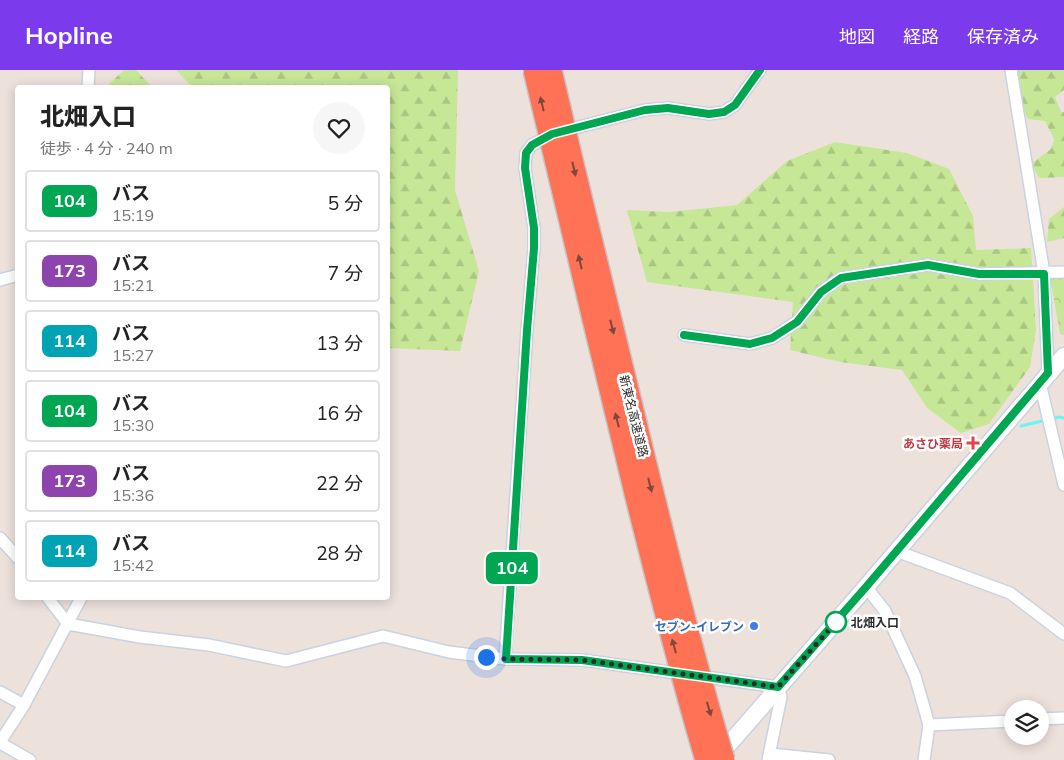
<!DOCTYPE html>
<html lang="ja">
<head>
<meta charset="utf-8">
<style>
  :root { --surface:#fff; --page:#f6f6f6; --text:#222; --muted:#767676; --line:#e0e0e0; --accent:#7c3aed }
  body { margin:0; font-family:Mulish,"Noto Sans JP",sans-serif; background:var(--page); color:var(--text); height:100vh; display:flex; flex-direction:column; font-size:19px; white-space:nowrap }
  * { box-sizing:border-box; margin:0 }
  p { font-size:16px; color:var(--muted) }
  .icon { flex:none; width:28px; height:28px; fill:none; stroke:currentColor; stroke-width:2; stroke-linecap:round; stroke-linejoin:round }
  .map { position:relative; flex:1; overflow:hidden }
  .panel { position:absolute; left:15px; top:15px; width:375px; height:515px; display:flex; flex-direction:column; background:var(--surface); border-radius:5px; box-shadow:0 2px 12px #0003 }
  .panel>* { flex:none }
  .badge { padding:0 10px; border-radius:8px; font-size:18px; line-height:32px }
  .controls { position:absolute; left:1004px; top:630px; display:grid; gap:10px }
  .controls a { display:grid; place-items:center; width:45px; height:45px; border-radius:50%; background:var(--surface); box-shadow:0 2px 12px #0003; font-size:25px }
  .you { position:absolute; width:25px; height:25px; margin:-12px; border:4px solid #fff; border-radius:50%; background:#1a73e8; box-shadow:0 0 0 8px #1a73e833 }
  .map>.badge { position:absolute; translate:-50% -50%; box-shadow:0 0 0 2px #fff }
  .round { display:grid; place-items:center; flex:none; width:52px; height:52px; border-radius:26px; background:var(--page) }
  .summary { display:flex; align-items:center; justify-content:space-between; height:85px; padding:0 25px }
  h1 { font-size:24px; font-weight:800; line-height:38px }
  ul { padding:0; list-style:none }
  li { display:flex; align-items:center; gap:15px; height:62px; margin:0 10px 8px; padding:0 15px; border:2px solid var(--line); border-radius:5px }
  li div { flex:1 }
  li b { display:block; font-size:19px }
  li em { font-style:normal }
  li .badge { min-width:55px; font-weight:700; text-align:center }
  header { display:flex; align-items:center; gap:30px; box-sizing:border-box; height:70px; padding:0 25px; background:var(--accent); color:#fff }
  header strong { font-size:24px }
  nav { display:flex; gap:28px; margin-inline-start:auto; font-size:18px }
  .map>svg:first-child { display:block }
</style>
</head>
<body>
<header>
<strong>Hopline</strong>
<nav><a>地図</a><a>経路</a><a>保存済み</a></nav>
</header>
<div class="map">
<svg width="1064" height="690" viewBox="0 0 1064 690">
  <defs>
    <pattern id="forest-firs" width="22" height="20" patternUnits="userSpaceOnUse" patternTransform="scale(1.25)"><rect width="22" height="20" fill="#c6e795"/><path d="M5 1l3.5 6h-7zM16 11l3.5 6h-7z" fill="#aac681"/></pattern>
    <pattern id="park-crowns" width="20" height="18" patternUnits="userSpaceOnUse" patternTransform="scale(1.25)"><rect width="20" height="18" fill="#c6e795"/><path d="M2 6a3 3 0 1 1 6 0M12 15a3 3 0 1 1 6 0" fill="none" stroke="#aac681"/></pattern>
  </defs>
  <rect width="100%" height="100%" fill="#ede1dc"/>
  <g fill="url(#forest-firs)">
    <path d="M124,0h12l16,17h-46z"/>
    <path d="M176,0h282l-3,120 24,81 -19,80 -72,-3v-260l-196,-1z"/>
    <path d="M1015,0h49v20l-9,7 6,15h3v65l-25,1 -8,-14 20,-15 3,-10 -9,-18 -17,-2 -9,-15z"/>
    <path d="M835,72l72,11 42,16 24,47 3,34 55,-2 5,82 -6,37 -41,57 -28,9 -34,-25 -25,-38 -62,-8 -50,-12 3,-48 -146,-20 -20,-72 43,2 67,-7 50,-44z"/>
    <path d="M1064,137v31l-17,4 2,-23z"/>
  </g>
  <path fill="url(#park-crowns)" d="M1064,206v59l-4,-1 -10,-57z"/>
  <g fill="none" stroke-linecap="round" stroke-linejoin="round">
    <path stroke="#69f5f5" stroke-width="3" d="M1021,356l38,-9 5,1"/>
    <g stroke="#cad3dd" stroke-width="14">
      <g id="street">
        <path d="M1011,0l33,203 4,100"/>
        <path d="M88,18l1,-18"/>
        <path d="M0,210l18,-5"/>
        <path d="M684,265l66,9 22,-6 25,-16 24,-30 20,-14 87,-13 51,9 85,-2"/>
        <path d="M1040,313l24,102"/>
        <path d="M0,468l18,20"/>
        <path d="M896,481l114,42 54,41"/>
        <path d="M866,517l19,24 30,65 14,49"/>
        <path d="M48,528l20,26 72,13 69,8 77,16 97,-25 66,16 56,7 77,1 196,27 3,10 -13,63"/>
        <path d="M505,589l22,-329 7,-82v-20l-9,-60 1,-15 6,-8 20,-11 93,-24 23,-2 41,6 15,-2 11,-7 25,-35"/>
        <path d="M0,622l24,13"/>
        <path d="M1040,649l24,-1"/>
        <path d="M0,672l24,-37 57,-107"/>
        <path d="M0,673l30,17"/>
        <path d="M770,684l59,6"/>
        <path d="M924,690l5,-35 83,-4"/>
      </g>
    </g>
    <g stroke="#cad3dd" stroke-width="19">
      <path id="secondary" d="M716,689l150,-172 198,-231"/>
    </g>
    <use href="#street" stroke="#fff" stroke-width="11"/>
    <use href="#secondary" stroke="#fff" stroke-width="16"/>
    <g stroke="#c4c4c4" stroke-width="24" stroke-linecap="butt">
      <g id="highway-bridge">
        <path d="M534,0c34,142 67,285 102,427 22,88 44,176 70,263"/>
        <path d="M551,0c30,129 61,258 93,386 25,102 50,204 80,304"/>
      </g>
    </g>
    <use href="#highway-bridge" stroke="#ff7255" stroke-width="21"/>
  </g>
  <defs><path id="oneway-solid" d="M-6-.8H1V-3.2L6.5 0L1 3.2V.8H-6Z" transform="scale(1.25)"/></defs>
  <g fill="#80473c">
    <use href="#oneway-solid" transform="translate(542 34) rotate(-103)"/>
    <use href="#oneway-solid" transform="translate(574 99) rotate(77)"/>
    <use href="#oneway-solid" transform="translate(580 192) rotate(-103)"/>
    <use href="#oneway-solid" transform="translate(612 257) rotate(76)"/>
    <use href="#oneway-solid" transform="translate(617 350) rotate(-104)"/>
    <use href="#oneway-solid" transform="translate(650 415) rotate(76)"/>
    <use href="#oneway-solid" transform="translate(674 576) rotate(-105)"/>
    <use href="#oneway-solid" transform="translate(709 639) rotate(74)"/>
  </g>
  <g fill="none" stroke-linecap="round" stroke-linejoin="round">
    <g stroke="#fff" stroke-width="11">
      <path id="line" d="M684,265l66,9 22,-6 25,-16 24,-30 20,-14 87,-13 51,9h65l4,99 -182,214 -88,100 -196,-27 -76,-1 21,-329 7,-82v-20l-9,-60 1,-15 6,-8 20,-11 93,-24 23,-2 41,6 15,-2 11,-7 25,-35"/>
    </g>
    <use href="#line" stroke="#00a651" stroke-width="8"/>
    <path stroke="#2b2b2b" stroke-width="5" stroke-dasharray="0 9" d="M486,587l20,2 76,1 196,27 58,-65"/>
  </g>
  <path fill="#e0444e" stroke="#fff" stroke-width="2" d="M970.5 365.5h5v5h5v5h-5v5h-5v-5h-5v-5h5z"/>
  <circle fill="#fff" stroke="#00a651" stroke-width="2.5" cx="836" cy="552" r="10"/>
  <circle fill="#3f7fe0" stroke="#fff" stroke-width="2" cx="754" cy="556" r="5"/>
  <g text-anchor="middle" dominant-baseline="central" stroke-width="5" stroke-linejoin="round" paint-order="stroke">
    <g font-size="12" fill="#2b2b2b" stroke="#fff">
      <text transform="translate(634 346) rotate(76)">新東名高速道路</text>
    </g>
    <g font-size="12" font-weight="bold" fill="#be3a42" stroke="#fff" text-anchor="end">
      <text x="963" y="373">あさひ薬局</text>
    </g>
    <g font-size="12" font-weight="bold" fill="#2b2b2b" stroke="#fff" text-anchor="start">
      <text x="851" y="552">北畑入口</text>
    </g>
    <g font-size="12" font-weight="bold" fill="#366cbe" stroke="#fff" text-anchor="end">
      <text x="744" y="556">セブン-イレブン</text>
    </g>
  </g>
</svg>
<div class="controls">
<a><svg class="icon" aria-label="layers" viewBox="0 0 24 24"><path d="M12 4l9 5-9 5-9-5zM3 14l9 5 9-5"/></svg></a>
</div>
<div class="you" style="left:486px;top:587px"></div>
<b class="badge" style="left:512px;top:498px;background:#00a651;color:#fff">104</b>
<section class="panel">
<div class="summary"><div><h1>北畑入口</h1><p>徒歩 · 4 分 · 240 m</p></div><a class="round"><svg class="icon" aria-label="heart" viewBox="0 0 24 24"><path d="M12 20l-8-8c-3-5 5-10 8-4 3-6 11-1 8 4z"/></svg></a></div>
<ul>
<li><span class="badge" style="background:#00a651;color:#fff">104</span><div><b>バス</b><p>15:19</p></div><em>5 分</em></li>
<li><span class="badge" style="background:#8e44ad;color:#fff">173</span><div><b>バス</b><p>15:21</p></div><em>7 分</em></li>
<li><span class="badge" style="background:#00a3b4;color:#fff">114</span><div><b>バス</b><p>15:27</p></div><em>13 分</em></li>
<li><span class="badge" style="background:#00a651;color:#fff">104</span><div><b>バス</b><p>15:30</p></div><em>16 分</em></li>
<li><span class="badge" style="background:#8e44ad;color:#fff">173</span><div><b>バス</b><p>15:36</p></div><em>22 分</em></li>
<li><span class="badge" style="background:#00a3b4;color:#fff">114</span><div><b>バス</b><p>15:42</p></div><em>28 分</em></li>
</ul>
</section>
</div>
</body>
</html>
